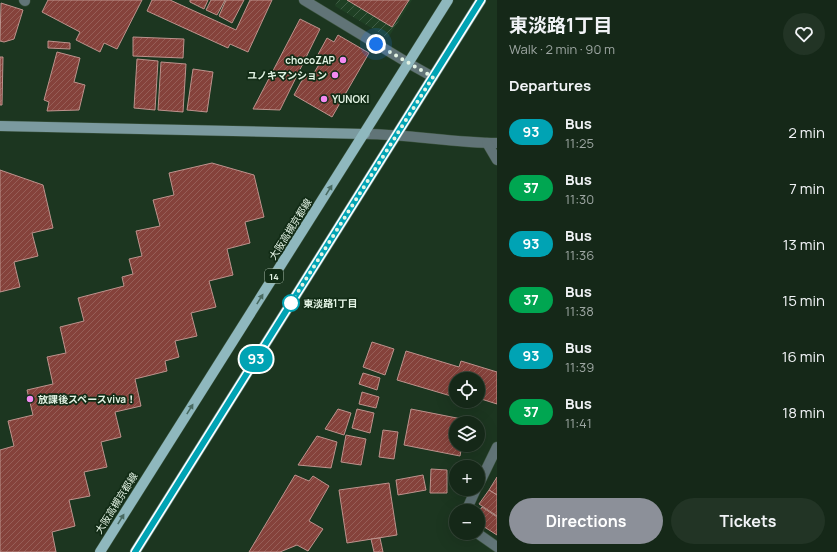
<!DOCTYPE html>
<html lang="en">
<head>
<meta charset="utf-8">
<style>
  :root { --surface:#152818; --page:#223425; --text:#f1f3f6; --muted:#9da6a2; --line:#344437; --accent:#8c9099 }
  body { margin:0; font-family:Manrope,"Noto Sans JP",sans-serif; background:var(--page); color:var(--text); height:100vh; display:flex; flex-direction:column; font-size:15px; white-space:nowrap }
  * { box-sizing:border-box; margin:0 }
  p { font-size:13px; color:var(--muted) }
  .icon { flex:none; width:22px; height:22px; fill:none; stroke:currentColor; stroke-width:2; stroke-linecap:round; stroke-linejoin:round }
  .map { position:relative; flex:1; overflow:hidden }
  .panel { display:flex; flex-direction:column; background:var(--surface); width:340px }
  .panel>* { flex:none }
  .badge { padding:0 8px; border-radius:13px; font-size:14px; line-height:26px }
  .controls { position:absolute; left:449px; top:372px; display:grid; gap:8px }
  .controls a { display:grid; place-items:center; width:36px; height:36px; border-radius:50%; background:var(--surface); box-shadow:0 4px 16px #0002,0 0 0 1px var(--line); font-size:20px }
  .you { position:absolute; width:20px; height:20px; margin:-10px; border:3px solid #fff; border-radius:50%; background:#1a73e8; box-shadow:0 0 0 6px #1a73e833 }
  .map>.badge { position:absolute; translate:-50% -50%; box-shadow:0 0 0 2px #fff }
  h2 { padding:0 12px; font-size:15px; line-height:36px }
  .round { display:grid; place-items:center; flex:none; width:42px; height:42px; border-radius:21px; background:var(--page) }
  .overview { display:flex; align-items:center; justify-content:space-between; height:68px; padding:0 12px }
  h1 { font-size:19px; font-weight:700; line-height:30px }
  .primary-button { display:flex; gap:8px; margin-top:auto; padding:8px 12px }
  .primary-button a { flex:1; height:46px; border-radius:24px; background:var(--accent); color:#fff; font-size:16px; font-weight:700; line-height:46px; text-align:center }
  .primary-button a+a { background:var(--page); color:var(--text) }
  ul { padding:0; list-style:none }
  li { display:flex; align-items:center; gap:12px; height:56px; padding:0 12px }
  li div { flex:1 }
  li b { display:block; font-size:15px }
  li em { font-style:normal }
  li .badge { min-width:44px; font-weight:700; text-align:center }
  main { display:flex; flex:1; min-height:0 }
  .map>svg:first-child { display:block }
</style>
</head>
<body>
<main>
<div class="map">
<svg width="497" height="552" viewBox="0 0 497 552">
  <defs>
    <pattern id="industrial-furrows" width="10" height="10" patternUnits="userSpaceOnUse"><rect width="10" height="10" fill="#1f4024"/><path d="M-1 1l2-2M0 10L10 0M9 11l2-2" fill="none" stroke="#3f5c44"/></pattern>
    <pattern id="building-hatch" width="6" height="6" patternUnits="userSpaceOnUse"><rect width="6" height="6" fill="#85423b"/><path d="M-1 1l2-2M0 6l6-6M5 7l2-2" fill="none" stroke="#965e57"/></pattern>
  </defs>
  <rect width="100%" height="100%" fill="#1c3620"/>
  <path fill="url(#industrial-furrows)" d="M338,0h74l-24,38 -53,-32z"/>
  <g fill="url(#building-hatch)" stroke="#bd938d">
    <path d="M48,0h94l-25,49 -13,-6 -4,9 -24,-12 4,-8 -38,-20z"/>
    <path d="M152,0h18l66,30 14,-30h22l-24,52 -18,-8 -2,4 -81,-37z"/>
    <path d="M190,0h18l-4,9 -14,-7z"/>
    <path d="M211,0h14l-8,15 -11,-5z"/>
    <path d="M226,0h18l-12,23 -13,-7z"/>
    <path d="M347,0h62l-17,27z"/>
    <path d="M1,3l22,7 -9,29 -10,3 -4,-1z"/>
    <path d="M300,19l20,10 -40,81 -27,-1z"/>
    <path d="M338,35l31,18 -37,64 -38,-22 12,-22 6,3 8,-13 -5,-3 12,-22 7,4z"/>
    <path d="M133,37l51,2 -1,19 -50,-2z"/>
    <path d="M48,41l22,2v6l-22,-1z"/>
    <path d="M57,52l23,6 -6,24 11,3 -6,25 -32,1 2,-9 -5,-2z"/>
    <path d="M0,57h3l-1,48h-2z"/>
    <path d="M137,59l21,2 -3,49 -21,-2z"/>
    <path d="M161,62l25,2 -3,48 -25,-2z"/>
    <path d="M193,69l20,3 -6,40 -20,-2z"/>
    <path d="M212,163l42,12 10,42 -19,5 5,21 -23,6 6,26 -24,6 7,26 -25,6 6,23 -22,5 4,16 -14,4 2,10 -32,8 6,27 -26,6 6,25 -20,5 6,25 -23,5 6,24 -21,4 6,26 -23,6 4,20h-56v-102l14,-4 -6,-25 25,-6 -6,-25 26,-6 -6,-27 19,-4 -6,-26 24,-6 -6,-23 46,-12 -2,-9 11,-3 -4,-15 13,-3 -6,-25 24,-5 -7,-26 21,-5 -5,-22z"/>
    <path d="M0,170l43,15 10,43 -21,5 6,23 -24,6 6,25 -20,5z"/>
    <path d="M372,342l22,7 -9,26 -22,-8z"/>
    <path d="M406,351l53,16 2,-6 36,11v32l-19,-6v-19h-22v13l-3,-1 -2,5 -54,-16z"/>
    <path d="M363,373l17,5 -3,12 -18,-6z"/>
    <path d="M362,392l17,5 -3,11 -17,-4z"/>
    <path d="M338,409l13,4 -7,22 -19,-6z"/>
    <path d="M357,409l17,4 -4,20 -18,-5z"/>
    <path d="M411,409l56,11 -1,3h-10v22h6l-2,11 -56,-11z"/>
    <path d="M383,430l15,2 -4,27 -15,-2z"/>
    <path d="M346,435l20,4 -5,26 -20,-3z"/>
    <path d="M317,436l20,6 -6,26 -33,-3z"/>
    <path d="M431,469l16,1v23h-17z"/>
    <path d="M295,475l14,6 4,-5 16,10 -20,35 14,8 -15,22 -11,-6 -17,7h-31z"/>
    <path d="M423,475l3,15 -28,5 -2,-15z"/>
    <path d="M497,477v18l-8,-5z"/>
    <path d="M389,483l8,52 -50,8 -8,-53z"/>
    <path d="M489,490l8,5v21l-18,-12z"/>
    <path d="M482,507l15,10v18l-19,-12v-11z"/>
    <path d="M380,538l3,14h-9l-3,-13z"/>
  </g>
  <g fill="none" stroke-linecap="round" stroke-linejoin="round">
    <g stroke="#3c543f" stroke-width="11">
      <g id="street">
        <path d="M24,0l1,1"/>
        <path d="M304,0l104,63 25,14"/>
        <path d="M365,134c44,0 88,9 132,9"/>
        <path d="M487,143l10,17"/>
        <path d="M478,486l19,-39"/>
        <path d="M466,511l10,-22"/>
        <path d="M477,533l20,14"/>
      </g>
    </g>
    <g stroke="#3c543f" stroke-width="11">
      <path id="secondary" d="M0,126l365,8"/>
    </g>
    <g stroke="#3c543f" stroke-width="11">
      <g id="primary">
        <path d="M100,552l348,-552"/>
        <path d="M135,552l346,-552"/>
      </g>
    </g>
    <use href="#street" stroke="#617477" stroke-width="10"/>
    <use href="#secondary" stroke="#7b9a9f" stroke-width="10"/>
    <use href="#primary" stroke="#8fb8be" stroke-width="10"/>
  </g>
  <defs><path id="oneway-solid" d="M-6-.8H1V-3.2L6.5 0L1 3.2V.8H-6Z"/></defs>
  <g fill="#4a6b62">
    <use href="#oneway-solid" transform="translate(329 190) rotate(-58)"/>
    <use href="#oneway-solid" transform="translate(260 299) rotate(-58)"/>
    <use href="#oneway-solid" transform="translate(190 409) rotate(-58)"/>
    <use href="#oneway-solid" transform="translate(121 519) rotate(-58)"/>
  </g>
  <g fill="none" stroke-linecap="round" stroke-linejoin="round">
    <g stroke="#fff" stroke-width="9">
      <path id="line" d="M135,552l346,-552"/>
    </g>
    <use href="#line" stroke="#00a3b4" stroke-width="6"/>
    <path stroke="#e3f3e4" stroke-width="4" stroke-dasharray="0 7.2" d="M291,303l142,-226 -57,-33"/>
  </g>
  <g fill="#f38af2" stroke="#122c16" stroke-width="1.5">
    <circle cx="343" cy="60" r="4"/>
    <circle cx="335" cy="75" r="4"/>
    <circle cx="324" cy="99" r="4"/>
    <circle cx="30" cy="399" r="4"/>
  </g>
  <circle fill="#fff" stroke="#00a3b4" stroke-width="2" cx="291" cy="303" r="8"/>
  <g text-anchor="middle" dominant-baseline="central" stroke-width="3.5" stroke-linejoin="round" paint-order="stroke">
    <rect fill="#122c16" stroke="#a4b7a6" stroke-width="1" x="265" y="269" width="18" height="14" rx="3"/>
    <g font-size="9" font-weight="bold" fill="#e3f3e4">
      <text x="274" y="276">14</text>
    </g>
    <g font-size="10" font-weight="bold" fill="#e3f3e4" stroke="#122c16" text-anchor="end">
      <text x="335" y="60">chocoZAP</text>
      <text x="327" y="75">ユノキマンション</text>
      <text x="332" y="99" text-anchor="start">YUNOKI</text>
      <text x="38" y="399" text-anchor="start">放課後スペースviva！</text>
    </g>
    <g font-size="10" fill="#e3f3e4" stroke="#122c16">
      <text transform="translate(290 229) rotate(-58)">大阪高槻京都線</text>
      <text transform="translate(116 503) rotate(-58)">大阪高槻京都線</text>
    </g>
    <g font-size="10" font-weight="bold" fill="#e3f3e4" stroke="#122c16" text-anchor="start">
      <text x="303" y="303">東淡路1丁目</text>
    </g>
  </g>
</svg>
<div class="controls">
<a><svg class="icon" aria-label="locate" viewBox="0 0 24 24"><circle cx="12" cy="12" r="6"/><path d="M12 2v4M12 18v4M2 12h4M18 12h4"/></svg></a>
<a><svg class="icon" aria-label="layers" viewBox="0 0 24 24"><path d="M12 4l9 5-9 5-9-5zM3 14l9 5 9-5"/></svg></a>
<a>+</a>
<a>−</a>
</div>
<div class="you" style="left:376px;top:44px"></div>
<b class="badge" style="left:256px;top:359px;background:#00a3b4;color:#fff">93</b>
</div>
<section class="panel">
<div class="overview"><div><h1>東淡路1丁目</h1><p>Walk · 2 min · 90 m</p></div><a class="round"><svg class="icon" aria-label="heart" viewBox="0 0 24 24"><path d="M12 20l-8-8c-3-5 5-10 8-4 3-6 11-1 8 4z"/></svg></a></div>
<h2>Departures</h2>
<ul>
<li><span class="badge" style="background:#00a3b4;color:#fff">93</span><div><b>Bus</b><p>11:25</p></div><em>2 min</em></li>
<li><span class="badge" style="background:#00a651;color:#fff">37</span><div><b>Bus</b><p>11:30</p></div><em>7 min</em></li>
<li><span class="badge" style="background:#00a3b4;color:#fff">93</span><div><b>Bus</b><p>11:36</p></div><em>13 min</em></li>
<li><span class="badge" style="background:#00a651;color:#fff">37</span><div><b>Bus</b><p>11:38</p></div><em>15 min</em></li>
<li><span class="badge" style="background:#00a3b4;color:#fff">93</span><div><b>Bus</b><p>11:39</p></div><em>16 min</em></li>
<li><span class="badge" style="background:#00a651;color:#fff">37</span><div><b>Bus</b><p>11:41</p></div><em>18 min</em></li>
</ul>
<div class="primary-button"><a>Directions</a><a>Tickets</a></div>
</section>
</main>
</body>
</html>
